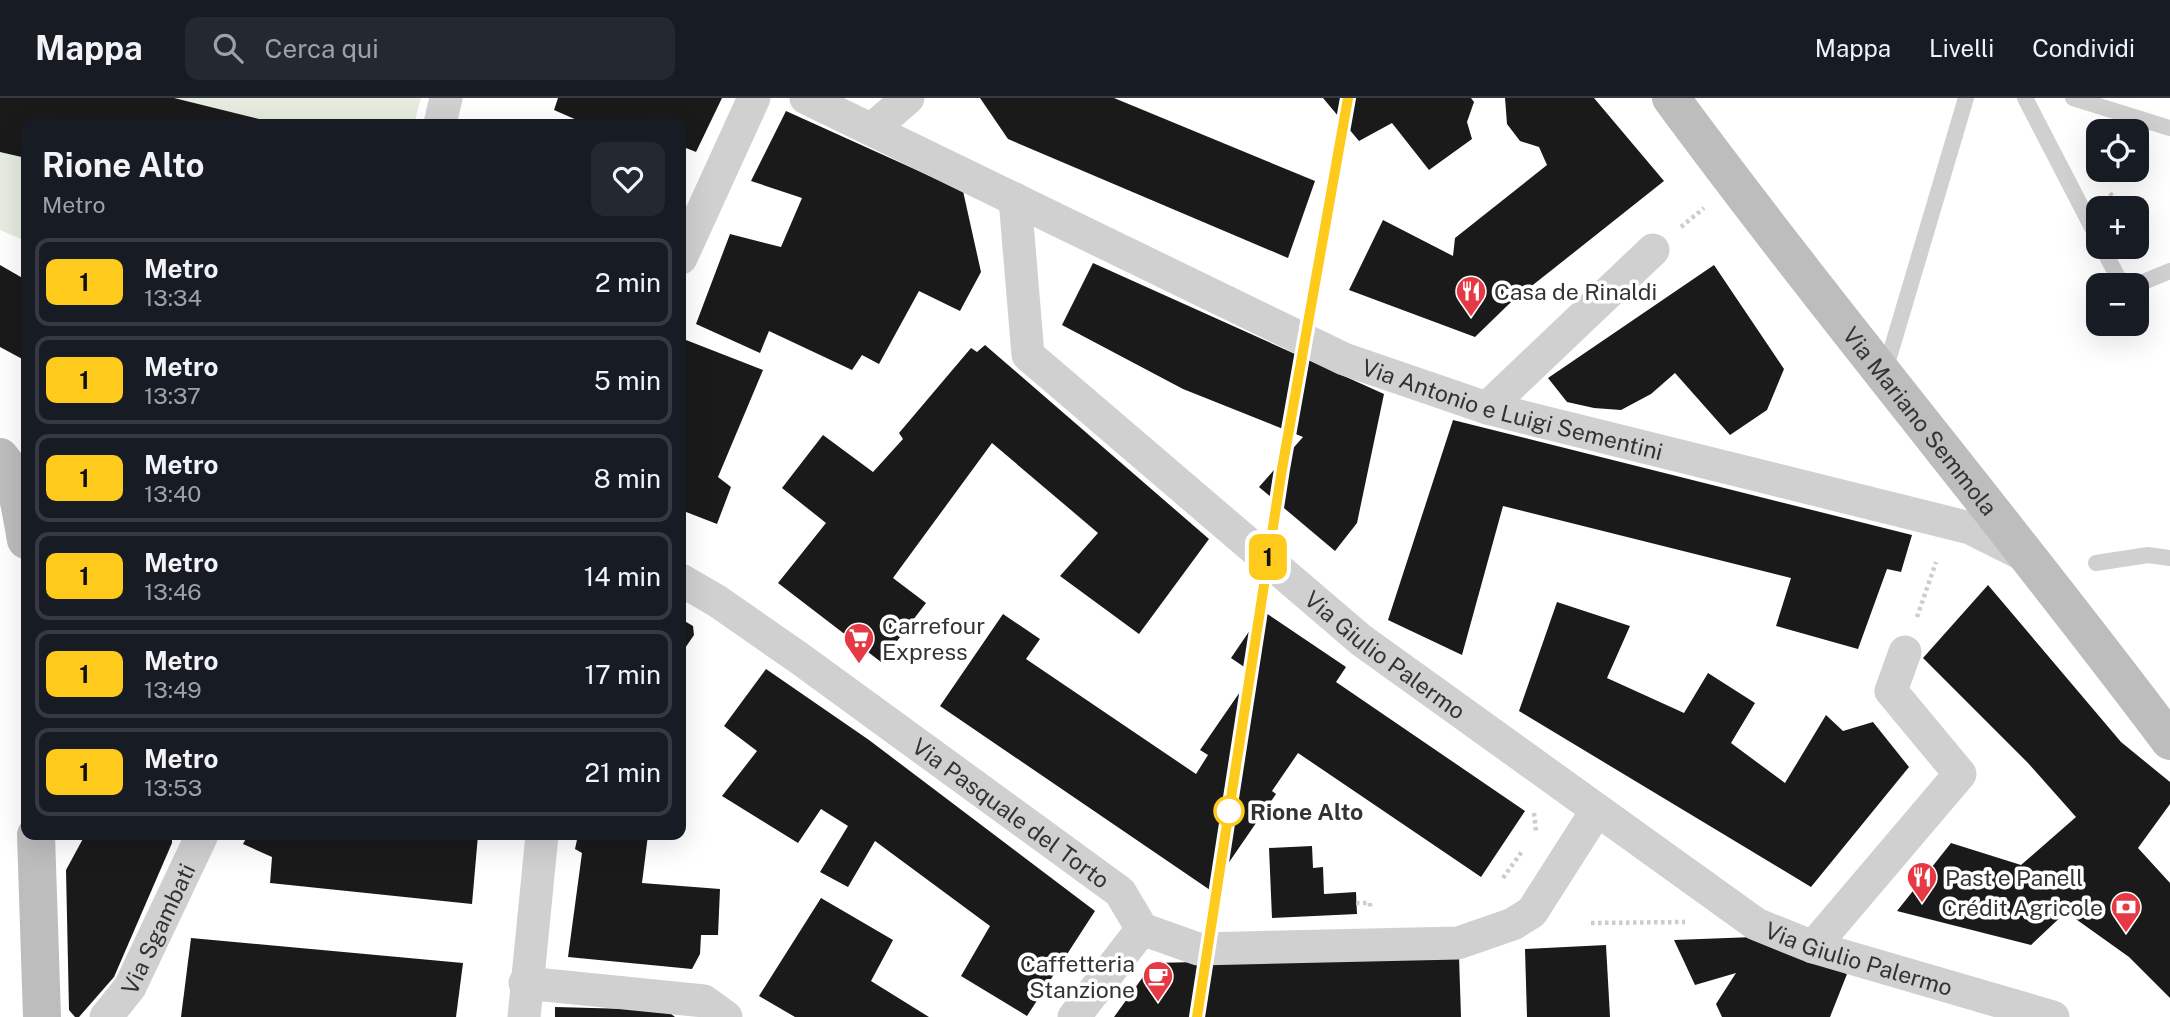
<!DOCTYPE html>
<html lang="it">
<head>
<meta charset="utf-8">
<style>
  :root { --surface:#171b24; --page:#242831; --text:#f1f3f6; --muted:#9ea1a6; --line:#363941 }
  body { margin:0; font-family:"Public Sans",sans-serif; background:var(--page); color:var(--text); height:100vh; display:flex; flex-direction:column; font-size:26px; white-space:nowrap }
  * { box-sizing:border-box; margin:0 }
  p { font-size:23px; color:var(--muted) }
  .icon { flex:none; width:38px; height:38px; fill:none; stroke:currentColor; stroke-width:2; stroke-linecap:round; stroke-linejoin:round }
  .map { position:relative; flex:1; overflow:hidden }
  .panel { position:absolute; left:21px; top:21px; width:665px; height:721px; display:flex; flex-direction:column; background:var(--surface); border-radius:14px; box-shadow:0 7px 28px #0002 }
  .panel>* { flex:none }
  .badge { padding:0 14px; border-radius:10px; font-size:24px; line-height:46px }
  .tools { position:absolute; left:2086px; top:21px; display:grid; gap:14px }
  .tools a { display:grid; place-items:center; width:63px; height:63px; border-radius:14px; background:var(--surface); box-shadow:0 7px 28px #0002; font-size:35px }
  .map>.badge { position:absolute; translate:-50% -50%; box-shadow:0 0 0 4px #fff }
  .round { display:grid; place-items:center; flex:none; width:74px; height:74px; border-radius:14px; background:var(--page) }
  .summary { display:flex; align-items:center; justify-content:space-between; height:119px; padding:0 21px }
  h1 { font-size:33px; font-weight:700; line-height:52px }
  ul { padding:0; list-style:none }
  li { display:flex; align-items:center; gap:21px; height:88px; margin:0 14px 10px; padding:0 7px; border:4px solid var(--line); border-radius:14px }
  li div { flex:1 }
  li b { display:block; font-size:26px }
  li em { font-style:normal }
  li .badge { min-width:77px; font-weight:700; text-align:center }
  header { display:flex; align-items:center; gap:42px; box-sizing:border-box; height:98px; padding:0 35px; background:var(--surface); border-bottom:2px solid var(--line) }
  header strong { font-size:33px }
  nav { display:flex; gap:38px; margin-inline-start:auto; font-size:24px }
  .search { width:490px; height:63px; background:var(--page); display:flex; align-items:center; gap:18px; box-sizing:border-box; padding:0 24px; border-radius:14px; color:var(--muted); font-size:26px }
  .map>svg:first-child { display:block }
</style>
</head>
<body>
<header>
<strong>Mappa</strong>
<div class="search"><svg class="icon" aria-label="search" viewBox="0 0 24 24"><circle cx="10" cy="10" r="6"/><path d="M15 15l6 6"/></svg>Cerca qui</div>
<nav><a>Mappa</a><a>Livelli</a><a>Condividi</a></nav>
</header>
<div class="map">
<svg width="2170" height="919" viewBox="0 0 2170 919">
  <rect width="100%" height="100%" fill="#fff"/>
  <path fill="#e6ecdf" d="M0,0h421l-7,26h-388v117l-26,-11z"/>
  <g fill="#1a1a1a">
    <path d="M0,0h174l101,25 -249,1v34l-26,-6z"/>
    <path d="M558,0h164l-26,54 -15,-6v-22h-54l-9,-3 -1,3h-31l-32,-14z"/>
    <path d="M980,0h134l201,83 -27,77 -280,-119z"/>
    <path d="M1323,0h148l3,4 -7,20 5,17 -43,31 -37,-47 -33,18z"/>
    <path d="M1505,0h89l70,83 -155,123 -34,33 -126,-47 34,-70 70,36 2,-18 92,-73 -8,-18 -19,-6 -13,-17z"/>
    <path d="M786,13l177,80 18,81 -21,39 -41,-20 -40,73 -17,-9 -10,15 -83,-39 -9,22 -64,-29 34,-90 51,13 21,-49 -51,-17z"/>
    <path d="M1093,165l291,131 -27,129 -22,28 -76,-64 44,-50 -120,-48 -121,-64z"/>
    <path d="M0,167l26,15v81l-26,-14z"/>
    <path d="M1714,167l70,104 -17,41 -37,25 -55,-62 -24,21 -30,16 -27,-2 -27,-6 -19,-24z"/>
    <path d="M686,242l77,30 -45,107 13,10 -14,37 -36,-14v-156z"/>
    <path d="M985,247l224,194 -70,95 -79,-58 38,-43 -106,-90 -99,135 33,25 -45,59 -103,-79 48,-60 -44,-35 41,-53 50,37 30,-33 -4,-6 72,-85 6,4z"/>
    <path d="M1453,322l459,115 -11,37 -14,-3 -29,80 -82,-23 15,-48 -288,-72 -41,149 -74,-35z"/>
    <path d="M1988,487l133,157 49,40v22l-32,44 32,35v115l-41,-41 -63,-45 -35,33 -134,-34 54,-68 70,22 55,-48 -48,-54 -105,-105z"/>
    <path d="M1557,504l73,24 -23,52 77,35 24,-40 47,30 -24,40 54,40 41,-68 17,16 30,-9 36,45 -98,120 -292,-176z"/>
    <path d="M1263,513l83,56 -10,15 189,129 -44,66 -183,-124 -26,38 4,3 -66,96 -270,-184 63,-92 37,25 -14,20 170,115 12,-19 -8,-5 53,-77 -22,-15z"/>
    <path d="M681,521l12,7 1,9 -13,19z"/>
    <path d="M766,571l103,71 226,171 -68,105 -66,-40 29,-50 -115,-85 -27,46 -28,-15 28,-46 -27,-17 -23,34 -76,-47 35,-45 -33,-25z"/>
    <path d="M85,737h87v8l-58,134 -35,40h-4l-6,-7 -3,-140z"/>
    <path d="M248,737h230l-6,69 -202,-21 2,-26 -29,-13z"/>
    <path d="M578,737h70l-6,48 78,6 -2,46h-17l-1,19 -8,15 -124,-12 14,-104 -7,-4z"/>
    <path d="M1312,748l1,22 10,-1 1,27 32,-2 1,22 -85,4 -3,-70z"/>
    <path d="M821,800l72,42 -22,41 58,36h-134l-36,-21z"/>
    <path d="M1754,839l93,37 -17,43h-108l-6,-13 20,-31 -41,12 -21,-45z"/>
    <path d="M191,840l272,25 -7,54h-275z"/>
    <path d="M1606,847l4,72h-83l-2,-68z"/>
    <path d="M1459,858l2,61h-347l39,-54z"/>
    <path d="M555,909l111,3 9,7h-120z"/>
  </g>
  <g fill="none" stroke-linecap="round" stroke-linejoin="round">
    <g stroke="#cdcdcd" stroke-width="4.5" stroke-dasharray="3.5 3.5" stroke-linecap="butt">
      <path d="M2110,95l11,15"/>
      <path d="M1681,129l23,-19"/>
      <path d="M2137,133l11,17"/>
      <path d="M1917,519l19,-55"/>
      <path d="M1534,715l2,18"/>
      <path d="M1503,780l20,-28"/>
      <path d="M1356,805h14v6"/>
      <path d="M1591,825l94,-1"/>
    </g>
    <g stroke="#d0d0d0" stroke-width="16">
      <path d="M2025,0l73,141"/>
      <path d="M2073,0l97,30"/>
      <path d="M2102,149l20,38"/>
      <path d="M2136,187l34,-14"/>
      <path d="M1885,273l81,-273"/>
      <path d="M2096,465l52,-8 22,3"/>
    </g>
    <g stroke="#d0d0d0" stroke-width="33">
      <path id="s1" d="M806,0l538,261 143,49 483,120 56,28"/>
      <path d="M440,26l6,-26"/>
      <path d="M872,31l36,-31"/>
      <path id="s2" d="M1015,101l13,156 333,285 395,284 57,23 240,70"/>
      <path d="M681,160l73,-160"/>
      <path d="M1487,310l166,-158"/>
      <path id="s3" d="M681,482l36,21 82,57 321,234 22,37 56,20 260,-6 55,-19 19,-12 65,-102"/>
      <path d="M1813,849l147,-173 -69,-83 14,-39"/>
      <path d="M525,885l179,18 22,16"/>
      <path id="s4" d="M106,919l24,-30 72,-152"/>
      <path d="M524,919l18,-182"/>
      <path d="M1074,919l68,-88"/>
    </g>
    <g stroke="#bdbdbd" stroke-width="38">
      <path id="s5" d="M1671,0c161,218 336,426 499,643"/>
      <path d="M0,359c18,20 21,58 26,83"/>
      <path d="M36,737l6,182"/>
    </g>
  </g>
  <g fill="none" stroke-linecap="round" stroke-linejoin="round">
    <g stroke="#fff" stroke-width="16">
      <path id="line" d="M1197,919l85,-548 66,-371"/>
    </g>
    <use href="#line" stroke="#feca1b" stroke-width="10"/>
  </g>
  <defs>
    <g id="restaurant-pin" transform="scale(1.575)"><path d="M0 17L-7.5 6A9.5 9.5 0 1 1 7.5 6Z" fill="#e63946" stroke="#fff"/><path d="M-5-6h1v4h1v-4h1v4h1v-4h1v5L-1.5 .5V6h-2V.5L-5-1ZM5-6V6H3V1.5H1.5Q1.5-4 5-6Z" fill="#fff"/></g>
    <g id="supermarket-pin" transform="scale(1.575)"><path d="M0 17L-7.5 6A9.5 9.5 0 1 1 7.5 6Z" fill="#e63946" stroke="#fff"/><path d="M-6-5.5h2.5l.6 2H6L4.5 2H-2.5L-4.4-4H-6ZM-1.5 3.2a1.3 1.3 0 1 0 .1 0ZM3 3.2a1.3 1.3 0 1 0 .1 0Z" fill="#fff"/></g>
    <g id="bank-pin" transform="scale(1.575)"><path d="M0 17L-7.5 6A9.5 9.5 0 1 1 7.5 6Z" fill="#e63946" stroke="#fff"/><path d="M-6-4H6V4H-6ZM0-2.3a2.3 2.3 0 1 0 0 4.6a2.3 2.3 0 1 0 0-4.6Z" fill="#fff"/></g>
    <g id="cafe-pin" transform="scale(1.575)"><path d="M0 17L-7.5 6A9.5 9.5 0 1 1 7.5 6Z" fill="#e63946" stroke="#fff"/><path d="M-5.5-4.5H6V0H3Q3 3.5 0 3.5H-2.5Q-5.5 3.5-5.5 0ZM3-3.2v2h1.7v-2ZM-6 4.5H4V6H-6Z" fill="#fff"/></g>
  </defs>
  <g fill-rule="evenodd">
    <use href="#restaurant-pin" x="1471" y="193"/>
    <use href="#supermarket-pin" x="859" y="540"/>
    <use href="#restaurant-pin" x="1922" y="779"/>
    <use href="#bank-pin" x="2126" y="809"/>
    <use href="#cafe-pin" x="1158" y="878"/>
  </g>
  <circle fill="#fff" stroke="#feca1b" stroke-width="3.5" cx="1229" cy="713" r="14"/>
  <g text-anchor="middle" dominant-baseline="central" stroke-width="7" stroke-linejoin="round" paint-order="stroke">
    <g font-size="23" fill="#333" stroke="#fff" text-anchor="start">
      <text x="1494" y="193">Casa de Rinaldi</text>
      <text x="882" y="527">Carrefour<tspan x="882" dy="26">Express</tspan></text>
      <text x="1945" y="779">Past e Panell</text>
      <text x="2103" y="809" text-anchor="end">Crédit Agricole</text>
      <text x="1135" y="865" text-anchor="end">Caffetteria<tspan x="1135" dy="26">Stanzione</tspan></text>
    </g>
    <g font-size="23" fill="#333" stroke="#fff">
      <text stroke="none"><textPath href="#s1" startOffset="774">Via Antonio e Luigi Sementini</textPath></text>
      <text stroke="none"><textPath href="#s5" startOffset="408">Via Mariano Semmola</textPath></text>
      <text stroke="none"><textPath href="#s2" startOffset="623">Via Giulio Palermo</textPath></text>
      <text stroke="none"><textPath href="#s3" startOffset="404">Via Pasquale del Torto</textPath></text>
      <text stroke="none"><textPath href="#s4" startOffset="103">Via Sgambati</textPath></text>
      <text stroke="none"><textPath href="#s2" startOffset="1190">Via Giulio Palermo</textPath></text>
    </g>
    <g font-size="23" font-weight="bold" fill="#333" stroke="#fff" text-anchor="start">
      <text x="1250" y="713">Rione Alto</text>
    </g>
  </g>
</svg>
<div class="tools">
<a><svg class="icon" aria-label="locate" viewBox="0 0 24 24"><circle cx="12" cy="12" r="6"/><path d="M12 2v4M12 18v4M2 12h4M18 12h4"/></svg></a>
<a>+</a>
<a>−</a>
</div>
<b class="badge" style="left:1268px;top:459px;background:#feca1b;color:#111">1</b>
<section class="panel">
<div class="summary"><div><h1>Rione Alto</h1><p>Metro</p></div><a class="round"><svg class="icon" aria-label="heart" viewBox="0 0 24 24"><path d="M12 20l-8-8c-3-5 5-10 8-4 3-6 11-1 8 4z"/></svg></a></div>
<ul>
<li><span class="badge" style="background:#feca1b;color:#111">1</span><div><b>Metro</b><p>13:34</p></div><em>2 min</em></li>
<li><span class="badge" style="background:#feca1b;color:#111">1</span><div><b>Metro</b><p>13:37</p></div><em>5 min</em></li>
<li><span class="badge" style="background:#feca1b;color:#111">1</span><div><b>Metro</b><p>13:40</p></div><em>8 min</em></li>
<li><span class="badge" style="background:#feca1b;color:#111">1</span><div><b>Metro</b><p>13:46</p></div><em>14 min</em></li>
<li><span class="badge" style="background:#feca1b;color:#111">1</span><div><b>Metro</b><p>13:49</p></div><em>17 min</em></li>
<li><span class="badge" style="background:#feca1b;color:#111">1</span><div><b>Metro</b><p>13:53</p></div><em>21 min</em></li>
</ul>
</section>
</div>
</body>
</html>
